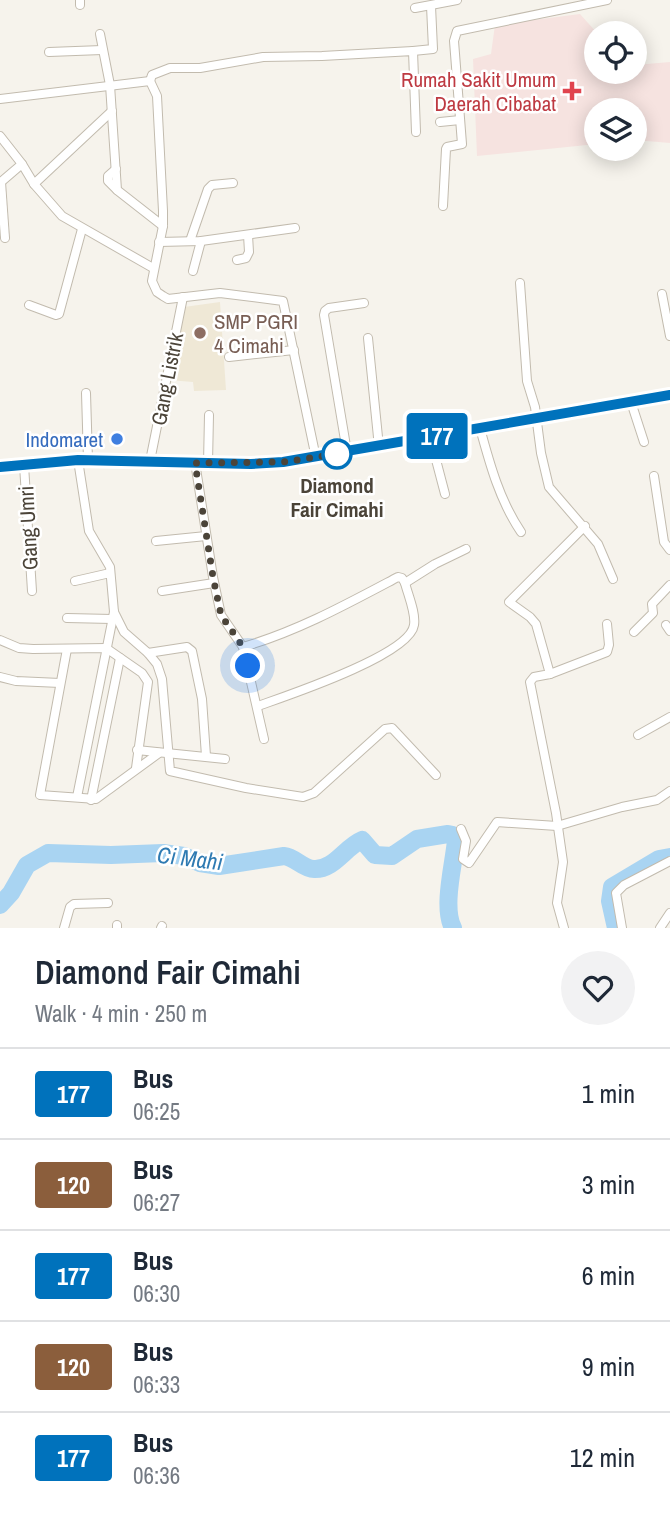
<!DOCTYPE html>
<html lang="en">
<head>
<meta charset="utf-8">
<style>
  :root { --surface:#fff; --page:#f2f2f3; --text:#1f2937; --muted:#747a83; --line:#e0e1e3 }
  body { margin:0; font-family:"Archivo Narrow",sans-serif; background:var(--page); color:var(--text); height:100vh; display:flex; flex-direction:column; font-size:26px; white-space:nowrap }
  * { box-sizing:border-box; margin:0 }
  p { font-size:23px; color:var(--muted) }
  .icon { flex:none; width:38px; height:38px; fill:none; stroke:currentColor; stroke-width:2; stroke-linecap:round; stroke-linejoin:round }
  .map { position:relative; height:928px; overflow:hidden }
  .panel { display:flex; flex-direction:column; background:var(--surface); flex:1 }
  .panel>* { flex:none }
  .badge { padding:0 14px; border-radius:5px; font-size:24px; line-height:46px }
  .tools { position:absolute; left:584px; top:21px; display:grid; gap:14px }
  .tools a { display:grid; place-items:center; width:63px; height:63px; border-radius:50%; background:var(--surface); box-shadow:0 4px 18px #0003; font-size:35px }
  .you { position:absolute; width:35px; height:35px; margin:-18px; border:5px solid #fff; border-radius:50%; background:#1a73e8; box-shadow:0 0 0 10px #1a73e833 }
  .map>.badge { position:absolute; translate:-50% -50%; box-shadow:0 0 0 4px #fff }
  .round { display:grid; place-items:center; flex:none; width:74px; height:74px; border-radius:37px; background:var(--page) }
  .overview { display:flex; align-items:center; justify-content:space-between; height:119px; padding:0 35px }
  h1 { font-size:33px; font-weight:600; line-height:52px }
  ul { padding:0; list-style:none }
  li { display:flex; align-items:center; gap:21px; height:91px; padding:0 35px; border-top:2px solid var(--line) }
  li div { flex:1 }
  li b { display:block; font-size:26px }
  li em { font-style:normal }
  li .badge { min-width:77px; font-weight:700; text-align:center }
  .map>svg:first-child { display:block }
</style>
</head>
<body>
<div class="map">
<svg width="670" height="928" viewBox="0 0 670 928">
  <rect width="100%" height="100%" fill="#f6f3ec"/>
  <path fill="#efe8d6" d="M220,302l6,88 -32,1 -1,-9 -25,-2 16,-73z"/>
  <path fill="#f6e3e0" d="M580,14l17,19v39h38v-7l35,-3v81l-35,-3v-30h-38v34l-120,12 -4,-97 18,-5 4,-29z"/>
  <g fill="none" stroke-linecap="round" stroke-linejoin="round">
    <g stroke="#a9d4f2" stroke-width="18">
      <path d="M0,905l11,-12 16,-28 21,-12 63,2 52,-2 21,3 16,7 19,3 65,-10c11,1 19,13 30,13 20,1 31,-22 48,-29l13,15 17,1 25,-17 31,-5 5,1 3,5c-2,24 -14,67 -3,88"/>
      <path d="M616,928l-6,-27 2,-14 47,-28 11,-2"/>
    </g>
    <g stroke="#c2bbae" stroke-width="10">
      <g id="street">
        <path d="M80,0v5"/>
        <path d="M415,8l42,-8"/>
        <path d="M100,34l10,51 7,105 46,36"/>
        <path d="M413,51l20,-2 -2,-43"/>
        <path d="M49,52l53,-2"/>
        <path d="M150,81l7,15 6,115v15l-11,55 5,11 6,4 5,3 52,-6 63,8 33,157"/>
        <path d="M150,81l2,-6 18,-7h30l63,-11 59,-1 91,-5 3,81"/>
        <path d="M0,99l150,-18"/>
        <path d="M440,122l20,-2"/>
        <path d="M0,136l22,28 12,20 28,32 91,52"/>
        <path d="M116,169l-8,7v5l9,9"/>
        <path d="M1,182l4,56"/>
        <path d="M1,182l21,-18"/>
        <path d="M34,184l78,-73"/>
        <path d="M443,206l3,-57 1,-2 15,-3 -8,-103 3,-10 150,-31"/>
        <path d="M190,241l18,-52 4,-4 21,-2"/>
        <path d="M159,242l42,-1 94,-13"/>
        <path d="M237,260l9,-2 3,-6 -1,-17"/>
        <path d="M193,271l8,-30"/>
        <path d="M520,283l7,98 8,26 6,46 8,34 49,57 15,35"/>
        <path d="M662,294l8,42"/>
        <path d="M29,305l27,10 3,-1 23,-85"/>
        <path d="M368,338l11,109"/>
        <path d="M229,357l65,-7"/>
        <path d="M86,393l2,67"/>
        <path d="M631,402l13,40"/>
        <path d="M480,428c10,37 20,73 41,104"/>
        <path d="M430,437l15,57"/>
        <path d="M347,452l-23,-137 1,-4 4,-3 35,-5"/>
        <path d="M78,460l11,71 21,36 4,45 10,20 24,21 9,11 5,15 8,92 76,17 57,9 11,-4 71,-64 7,-1 44,47"/>
        <path d="M150,461l33,-164"/>
        <path d="M195,462l18,115 8,38 22,32 21,92"/>
        <path d="M208,463l1,-48"/>
        <path d="M24,465l8,126"/>
        <path d="M654,476l10,66 6,8"/>
        <path d="M156,541l50,-5"/>
        <path d="M75,581l35,-8"/>
        <path d="M405,583l30,-19 31,-15"/>
        <path d="M162,591l52,-8"/>
        <path d="M67,618l45,1"/>
        <path d="M666,625l4,6"/>
        <path d="M634,632l19,-19 -1,-9 18,-19"/>
        <path d="M0,640l19,8 14,1 73,-1 36,25 6,9 -12,86"/>
        <path d="M243,647c55,-16 104,-43 155,-70l4,1 3,5c3,12 11,30 9,42 -4,30 -128,71 -156,81"/>
        <path d="M67,649l-27,146 56,4 63,-46"/>
        <path d="M148,653l39,-6 5,4 10,48 4,57"/>
        <path d="M550,674l57,-22 2,-7 -2,-21"/>
        <path d="M0,677l16,4 44,2"/>
        <path d="M638,735l32,-18"/>
        <path d="M137,750l88,9"/>
        <path d="M77,797l37,-185"/>
        <path d="M91,800l29,-142"/>
        <path d="M461,829l5,12 -3,18 6,4 28,-41 60,4 65,-19 35,-7 13,-9"/>
        <path d="M117,925v3"/>
        <path d="M64,928l6,-21 4,-3 34,-1"/>
        <path d="M161,928l1,-2"/>
        <path d="M564,928l-7,-25 6,-41 -7,-49 -26,-131 4,-5 16,-3 -14,-50 -6,-7 -21,-15 76,-76"/>
        <path d="M622,928l-6,-35 8,-8 46,-24"/>
        <path d="M660,928l10,-15"/>
      </g>
    </g>
    <g stroke="#d6c79b" stroke-width="13">
      <path id="secondary" d="M0,467l78,-7 173,4 32,-2 387,-67"/>
    </g>
    <use href="#street" stroke="#fff" stroke-width="8"/>
    <use href="#secondary" stroke="#fff3cd" stroke-width="10"/>
  </g>
  <g fill="none" stroke-linecap="round" stroke-linejoin="round">
    <g stroke="#fff" stroke-width="16">
      <path id="line" d="M0,467l78,-7 173,4 32,-2 387,-67"/>
    </g>
    <use href="#line" stroke="#0072bc" stroke-width="10"/>
    <path stroke="#4b4439" stroke-width="7" stroke-dasharray="0 12.6" d="M248,666l-5,-19 -22,-32 -8,-38 -18,-114 88,-1 54,-8"/>
  </g>
  <path fill="#e0444e" stroke="#fff" stroke-width="2.5" d="M568.5 80.5h7v7h7v7h-7v7h-7v-7h-7v-7h7z"/>
  <circle fill="#8d6e63" stroke="#fff" stroke-width="2.5" cx="200" cy="333" r="7"/>
  <circle fill="#3f7fe0" stroke="#fff" stroke-width="2.5" cx="117" cy="439" r="7"/>
  <circle fill="#fff" stroke="#0072bc" stroke-width="3.5" cx="337" cy="454" r="14"/>
  <g text-anchor="middle" dominant-baseline="central" stroke-width="5" stroke-linejoin="round" paint-order="stroke">
    <g font-size="21" fill="#be3a42" stroke="#fff" text-anchor="end">
      <text x="556" y="79">Rumah Sakit Umum<tspan x="556" dy="24">Daerah Cibabat</tspan></text>
    </g>
    <g font-size="21" fill="#785e54" stroke="#fff" text-anchor="start">
      <text x="214" y="321">SMP PGRI<tspan x="214" dy="24">4 Cimahi</tspan></text>
    </g>
    <g font-size="21" fill="#4b4439" stroke="#fff">
      <text transform="translate(167 379) rotate(-79)">Gang Listrik</text>
      <text transform="translate(28 528) rotate(-93)">Gang Umri</text>
    </g>
    <g font-size="21" fill="#366cbe" stroke="#fff" text-anchor="end">
      <text x="103" y="439">Indomaret</text>
    </g>
    <g font-size="21" font-weight="bold" fill="#4b4439" stroke="#fff">
      <text x="337" y="485">Diamond<tspan x="337" dy="24">Fair Cimahi</tspan></text>
    </g>
    <g font-size="23" font-style="italic" fill="#2e7ab2" stroke="#fff">
      <text transform="translate(190 858) rotate(7)">Ci Mahi</text>
    </g>
  </g>
</svg>
<div class="tools">
<a><svg class="icon" aria-label="locate" viewBox="0 0 24 24"><circle cx="12" cy="12" r="6"/><path d="M12 2v4M12 18v4M2 12h4M18 12h4"/></svg></a>
<a><svg class="icon" aria-label="layers" viewBox="0 0 24 24"><path d="M12 4l9 5-9 5-9-5zM3 14l9 5 9-5"/></svg></a>
</div>
<div class="you" style="left:248px;top:666px"></div>
<b class="badge" style="left:437px;top:436px;background:#0072bc;color:#fff">177</b>
</div>
<section class="panel">
<div class="overview"><div><h1>Diamond Fair Cimahi</h1><p>Walk · 4 min · 250 m</p></div><a class="round"><svg class="icon" aria-label="heart" viewBox="0 0 24 24"><path d="M12 20l-8-8c-3-5 5-10 8-4 3-6 11-1 8 4z"/></svg></a></div>
<ul>
<li><span class="badge" style="background:#0072bc;color:#fff">177</span><div><b>Bus</b><p>06:25</p></div><em>1 min</em></li>
<li><span class="badge" style="background:#8b5e3c;color:#fff">120</span><div><b>Bus</b><p>06:27</p></div><em>3 min</em></li>
<li><span class="badge" style="background:#0072bc;color:#fff">177</span><div><b>Bus</b><p>06:30</p></div><em>6 min</em></li>
<li><span class="badge" style="background:#8b5e3c;color:#fff">120</span><div><b>Bus</b><p>06:33</p></div><em>9 min</em></li>
<li><span class="badge" style="background:#0072bc;color:#fff">177</span><div><b>Bus</b><p>06:36</p></div><em>12 min</em></li>
</ul>
</section>
</body>
</html>
